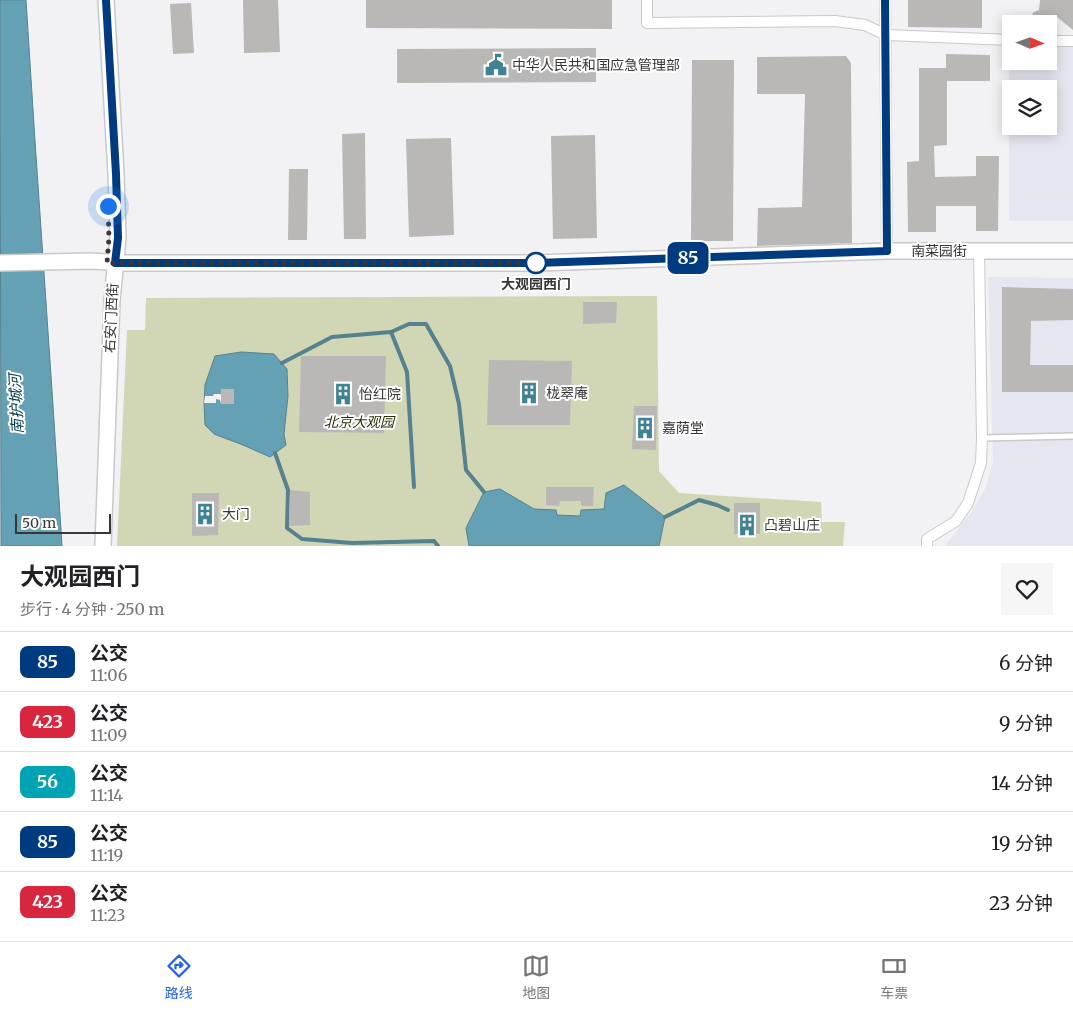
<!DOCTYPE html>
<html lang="zh">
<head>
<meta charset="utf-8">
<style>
  :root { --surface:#fff; --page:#f6f6f6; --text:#202124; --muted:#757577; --line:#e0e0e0; --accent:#2563eb }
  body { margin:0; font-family:Merriweather,"Noto Sans SC",serif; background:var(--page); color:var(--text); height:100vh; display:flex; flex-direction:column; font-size:19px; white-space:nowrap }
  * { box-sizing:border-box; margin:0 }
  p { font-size:16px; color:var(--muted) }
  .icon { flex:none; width:28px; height:28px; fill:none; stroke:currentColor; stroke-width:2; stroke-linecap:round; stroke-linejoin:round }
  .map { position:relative; height:546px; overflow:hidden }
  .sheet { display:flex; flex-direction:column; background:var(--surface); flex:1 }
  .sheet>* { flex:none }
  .badge { padding:0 10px; border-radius:8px; font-size:18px; line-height:32px }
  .needle { width:32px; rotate:92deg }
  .buttons { position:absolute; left:1002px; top:15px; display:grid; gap:10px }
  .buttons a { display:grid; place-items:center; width:55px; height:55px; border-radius:0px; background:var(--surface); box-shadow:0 2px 12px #0003; font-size:25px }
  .scale { position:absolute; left:15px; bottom:12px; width:96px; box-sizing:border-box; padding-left:5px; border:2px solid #373738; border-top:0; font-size:14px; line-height:18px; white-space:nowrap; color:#373738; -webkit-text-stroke:4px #fff; paint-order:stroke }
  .you { position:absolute; width:25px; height:25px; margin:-12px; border:4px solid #fff; border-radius:50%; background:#1a73e8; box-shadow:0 0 0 8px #1a73e833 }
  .map>.badge { position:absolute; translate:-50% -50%; box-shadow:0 0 0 2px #fff }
  .round { display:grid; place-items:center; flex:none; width:52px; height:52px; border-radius:0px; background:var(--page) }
  .summary { display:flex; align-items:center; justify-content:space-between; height:85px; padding:0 20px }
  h1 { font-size:24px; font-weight:700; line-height:38px }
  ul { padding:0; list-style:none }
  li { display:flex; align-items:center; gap:15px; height:60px; padding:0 20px; border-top:1px solid var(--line) }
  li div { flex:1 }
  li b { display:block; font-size:19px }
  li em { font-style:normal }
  li .badge { min-width:55px; font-weight:700; text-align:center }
  .tabs { display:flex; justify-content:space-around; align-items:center; height:70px; border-top:1px solid var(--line); background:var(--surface); font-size:14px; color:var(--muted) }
  .tabs a { display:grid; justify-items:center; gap:2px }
  .tabs .active { color:var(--accent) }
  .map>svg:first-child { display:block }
</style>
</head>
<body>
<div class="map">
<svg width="1073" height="546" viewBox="0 0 1073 546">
  <rect width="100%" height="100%" fill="#f2f2f4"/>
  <g fill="#e6e6f0" fill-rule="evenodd">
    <path d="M1009,41h2v20h38v-20h24v180h-64zM1011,89h38v37h-38z"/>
    <path d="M988,277l85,1v268h-128l27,-35 14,-24 7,-26z"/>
  </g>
  <path fill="#d1d6b4" d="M657,296l2,175 20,22 142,9 1,20h23l-2,24h-726l10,-216h18l1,-32z"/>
  <g fill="#64a1b4" stroke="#56818f">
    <path d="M0,0h26c11,182 25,364 36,546h-61z"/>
    <path d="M241,352l33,2 13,15 1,27 -4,38 2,11 -16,12 -27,-12 -29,-11 -9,-9 -1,-22 1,-18 10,-29z"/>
    <path d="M624,485l41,32 -6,29h-190l-3,-18 18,-36 16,-3 34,20 22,1 1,5 23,1 1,-6 23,-1 2,-16z"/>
  </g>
  <path fill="#f2f2f4" d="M221,389h13v15h-13l-1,-4 -4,-1v4h-12l1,-7h8l1,-2h7z"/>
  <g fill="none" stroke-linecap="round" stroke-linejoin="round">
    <g stroke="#56818f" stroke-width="4">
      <path d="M391,332l16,40 7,115"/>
      <path d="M282,363l50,-26 59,-5 18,-8h17l24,42 9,38 7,66 18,22"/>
      <path d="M275,453l13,37 -1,38 15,11 50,4 82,-2 4,5"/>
      <path d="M665,517l34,-17 18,5 11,5"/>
    </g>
  </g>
  <g fill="#bab8b7">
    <path d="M243,0h35l2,52 -36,1z"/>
    <path d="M366,0h246v29l-246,-1z"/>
    <path d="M908,0h74v28l-74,-1z"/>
    <path d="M1040,0h33v30l-16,-13 -6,7h-10l-9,-11 7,-3z"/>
    <path d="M191,3l3,50 -21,1 -3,-50z"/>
    <path d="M596,48v34l-199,1v-34z"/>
    <path d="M946,54l44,1v26h-43v64l-13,1 1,31 41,-1v-20h23l-1,75h-22v-25h-40v26h-28l-1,-70 12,-1v-93h27z"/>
    <path d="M846,56l5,7 1,180 -95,3 1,-38 44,-1 3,-113h-48v-37z"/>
    <path d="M692,60h42l-1,181h-42z"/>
    <path d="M365,133l1,106h-22l-2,-105z"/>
    <path d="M595,135l2,103 -44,1 -2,-103z"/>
    <path d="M451,138l3,97 -45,2 -3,-98z"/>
    <path d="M289,169h19l-1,71h-19z"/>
    <path d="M1002,287l71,2v31l-42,1 -1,44h43v27h-71z"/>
    <path d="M583,302h34l-1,21 -33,1z"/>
    <path d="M301,356h85l-2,77 -85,-1z"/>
    <path d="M489,360l83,1 -2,64h-83z"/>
    <rect x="221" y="389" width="13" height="15"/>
    <path d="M634,406h23l-1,44 -24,-1z"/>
    <path d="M546,487h48l-1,19h-12v-5h-21l-1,5 -13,-1z"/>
    <path d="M290,490l20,2v33l-21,1z"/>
    <path d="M192,493h27l-1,42 -26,1z"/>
    <rect x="734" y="503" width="26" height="31"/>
  </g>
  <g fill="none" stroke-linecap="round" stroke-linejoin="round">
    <g stroke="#c9c9cb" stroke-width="8">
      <path id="lane" d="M982,438l91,-2"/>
    </g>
    <g stroke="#c9c9cb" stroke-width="12">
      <g id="street">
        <path d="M647,0v23l188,-2 30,4 21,10 125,5"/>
        <path d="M885,0l2,251"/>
        <path d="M1049,41h24"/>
        <path d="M927,546v-7l29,-18 12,-18 13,-40 1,-25 -3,-187"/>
      </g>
    </g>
    <g stroke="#c9c9cb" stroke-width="18">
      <g id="secondary">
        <path d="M0,263l90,-2 36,2h410l351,-12h186"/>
        <path d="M103,546l9,-246 6,-62 -2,-64 -10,-174"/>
      </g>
    </g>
    <use href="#lane" stroke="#fff" stroke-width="5"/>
    <use href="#street" stroke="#fff" stroke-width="10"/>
    <use href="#secondary" stroke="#fff" stroke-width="15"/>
  </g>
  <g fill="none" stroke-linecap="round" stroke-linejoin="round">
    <g stroke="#fff" stroke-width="11">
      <path id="line" d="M106,0l10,174 2,64 -3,25h421l351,-12 -2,-251"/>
    </g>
    <use href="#line" stroke="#003b80" stroke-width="8"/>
    <path stroke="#373738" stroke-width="5" stroke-dasharray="0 9" d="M108,206l1,32 -2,25h429"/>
  </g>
  <defs>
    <g id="civic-bare" transform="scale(1.725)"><path d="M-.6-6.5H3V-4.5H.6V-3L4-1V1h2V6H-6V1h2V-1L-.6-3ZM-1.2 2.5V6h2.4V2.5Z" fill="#3f8293" stroke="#fff" stroke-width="2.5" paint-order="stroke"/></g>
    <g id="building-bare" transform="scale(1.725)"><path d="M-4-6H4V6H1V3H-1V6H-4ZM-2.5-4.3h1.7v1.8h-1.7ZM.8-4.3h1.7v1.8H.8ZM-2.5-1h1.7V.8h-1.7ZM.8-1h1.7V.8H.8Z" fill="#3f8293" stroke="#fff" stroke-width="2.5" paint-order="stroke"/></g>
  </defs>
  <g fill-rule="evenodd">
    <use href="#civic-bare" x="496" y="65"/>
    <use href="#building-bare" x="529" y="393"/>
    <use href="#building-bare" x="343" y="394"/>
    <use href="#building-bare" x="645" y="428"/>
    <use href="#building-bare" x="205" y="514"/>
    <use href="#building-bare" x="747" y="525"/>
  </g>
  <circle fill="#fff" stroke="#003b80" stroke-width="2.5" cx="536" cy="263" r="10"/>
  <g text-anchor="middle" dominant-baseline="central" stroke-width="4" stroke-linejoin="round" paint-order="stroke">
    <g font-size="14" fill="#373738" stroke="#fff" text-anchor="start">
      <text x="512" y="65">中华人民共和国应急管理部</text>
      <text x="546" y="393">栊翠庵</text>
      <text x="359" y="394">怡红院</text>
      <text x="662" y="428">嘉荫堂</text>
      <text x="222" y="514">大门</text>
      <text x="764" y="525">凸碧山庄</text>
    </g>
    <g font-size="14" fill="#373738" stroke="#fff">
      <text x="939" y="251">南菜园街</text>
      <text transform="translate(111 318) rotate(-87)">右安门西街</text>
    </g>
    <g font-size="14" font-weight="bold" fill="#373738" stroke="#fff">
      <text x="536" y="284">大观园西门</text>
    </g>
    <g font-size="14" font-style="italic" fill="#2b2f06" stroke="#fff">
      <text x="359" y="422">北京大观园</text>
    </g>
    <g font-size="15" font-style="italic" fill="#003b49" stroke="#fff">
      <text transform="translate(16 404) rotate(-93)">南护城河</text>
    </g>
  </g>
</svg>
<div class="buttons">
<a><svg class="needle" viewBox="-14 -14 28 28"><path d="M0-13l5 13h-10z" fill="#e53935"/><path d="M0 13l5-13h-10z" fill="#757577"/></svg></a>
<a><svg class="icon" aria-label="layers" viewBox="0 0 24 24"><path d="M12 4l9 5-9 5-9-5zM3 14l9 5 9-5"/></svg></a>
</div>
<div class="scale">50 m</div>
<div class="you" style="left:108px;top:206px"></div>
<b class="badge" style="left:688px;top:258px;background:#003b80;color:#fff">85</b>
</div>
<section class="sheet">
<div class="summary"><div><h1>大观园西门</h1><p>步行 · 4 分钟 · 250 m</p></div><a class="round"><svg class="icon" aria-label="heart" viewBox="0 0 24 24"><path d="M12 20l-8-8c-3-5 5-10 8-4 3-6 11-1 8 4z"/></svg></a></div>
<ul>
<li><span class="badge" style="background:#003b80;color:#fff">85</span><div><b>公交</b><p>11:06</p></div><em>6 分钟</em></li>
<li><span class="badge" style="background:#d7263d;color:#fff">423</span><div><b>公交</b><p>11:09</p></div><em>9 分钟</em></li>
<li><span class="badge" style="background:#00a3b4;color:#fff">56</span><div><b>公交</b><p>11:14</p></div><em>14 分钟</em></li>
<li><span class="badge" style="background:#003b80;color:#fff">85</span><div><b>公交</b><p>11:19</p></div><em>19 分钟</em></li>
<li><span class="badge" style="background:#d7263d;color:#fff">423</span><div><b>公交</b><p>11:23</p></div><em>23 分钟</em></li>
</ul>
</section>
<nav class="tabs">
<a class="active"><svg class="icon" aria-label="directions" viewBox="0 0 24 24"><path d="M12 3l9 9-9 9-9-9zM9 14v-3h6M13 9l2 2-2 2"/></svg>路线</a>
<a><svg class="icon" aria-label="map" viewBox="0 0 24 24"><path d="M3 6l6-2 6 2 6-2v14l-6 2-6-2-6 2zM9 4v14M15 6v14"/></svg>地图</a>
<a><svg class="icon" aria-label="tickets" viewBox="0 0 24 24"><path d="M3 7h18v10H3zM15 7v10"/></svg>车票</a>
</nav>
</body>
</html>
